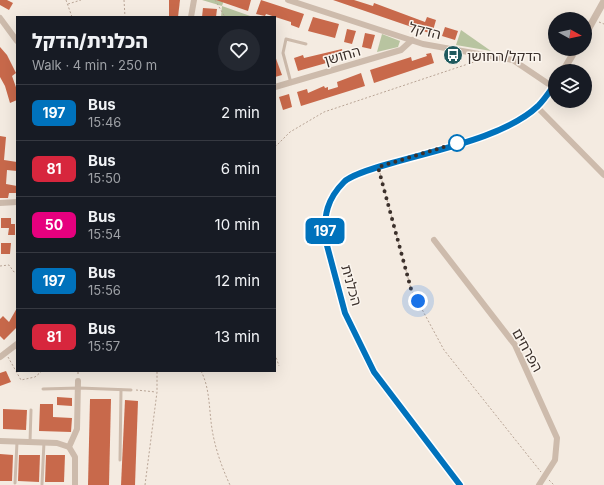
<!DOCTYPE html>
<html lang="en">
<head>
<meta charset="utf-8">
<style>
  :root { --surface:#171b24; --page:#242831; --text:#f1f3f6; --muted:#9ea1a6; --line:#363941 }
  body { margin:0; font-family:Inter,"Noto Sans Hebrew",sans-serif; background:var(--page); color:var(--text); height:100vh; display:flex; flex-direction:column; font-size:15px; white-space:nowrap }
  * { box-sizing:border-box; margin:0 }
  p { font-size:13px; color:var(--muted) }
  .icon { flex:none; width:22px; height:22px; fill:none; stroke:currentColor; stroke-width:2; stroke-linecap:round; stroke-linejoin:round }
  .map { position:relative; flex:1; overflow:hidden }
  .side { position:absolute; left:16px; top:16px; width:260px; height:356px; display:flex; flex-direction:column; background:var(--surface); border-radius:0px; box-shadow:0 4px 16px #0002 }
  .side>* { flex:none }
  .badge { padding:0 8px; border-radius:6px; font-size:14px; line-height:26px }
  .needle { width:26px; rotate:98deg }
  .fabs { position:absolute; left:548px; top:12px; display:grid; gap:8px }
  .fabs a { display:grid; place-items:center; width:44px; height:44px; border-radius:50%; background:var(--surface); box-shadow:0 4px 16px #0002; font-size:20px }
  .you { position:absolute; width:20px; height:20px; margin:-10px; border:3px solid #fff; border-radius:50%; background:#1a73e8; box-shadow:0 0 0 6px #1a73e833 }
  .map>.badge { position:absolute; translate:-50% -50%; box-shadow:0 0 0 2px #fff }
  .round { display:grid; place-items:center; flex:none; width:42px; height:42px; border-radius:21px; background:var(--page) }
  .headline { display:flex; align-items:center; justify-content:space-between; height:68px; padding:0 16px }
  h1 { font-size:19px; font-weight:800; line-height:30px }
  ul { padding:0; list-style:none }
  li { display:flex; align-items:center; gap:12px; height:56px; padding:0 16px; border-top:1px solid var(--line) }
  li div { flex:1 }
  li b { display:block; font-size:15px }
  li em { font-style:normal }
  li .badge { min-width:44px; font-weight:700; text-align:center }
  .map>svg:first-child { display:block }
</style>
</head>
<body>
<div class="map">
<svg width="604" height="485" viewBox="0 0 604 485">
  <rect width="100%" height="100%" fill="#f4ebe1"/>
  <g fill="#b8c4a0">
    <path d="M202,0h22l-2,6 31,11h-32l1,-11z"/>
    <path d="M461,30l30,21 -35,-6z"/>
    <path d="M382,34l18,7 -2,6 -21,5z"/>
  </g>
  <g fill="#c8694b">
    <path d="M0,0h7l6,3 -4,7 -9,-5z"/>
    <path d="M169,0h11l-2,17h-9z"/>
    <path d="M216,0h35l-3,11z"/>
    <path d="M261,0l43,14 -5,14 -8,-3v-3l-25,-8 -1,2 -9,-2z"/>
    <path d="M333,0h21l19,6 1,-3 51,19 2,-5 9,3 -4,14z"/>
    <path d="M203,8l14,1 -1,8h-14z"/>
    <path d="M313,17l26,7 -4,14 -27,-7z"/>
    <path d="M445,27l13,4 -3,9 -13,-4z"/>
    <path d="M347,29l9,2 -4,13 -8,-2z"/>
    <path d="M365,33l10,2 -4,14 -9,-2z"/>
    <path d="M0,47l7,8 9,18 -4,3 5,14v10l-7,3 -5,-17 -5,-9z"/>
    <path d="M342,49l2,9 -46,13 -4,-13 9,-3 1,3z"/>
    <path d="M431,53l3,10 -60,20 -4,-13 41,-13 1,4 15,-5 -1,-2z"/>
    <path d="M275,56l7,19 -7,2z"/>
    <path d="M361,73l4,13 -64,20 -4,-14 10,-3 1,4 16,-7 1,2 3,-1v3l10,-3 -1,-5z"/>
    <path d="M289,94l3,13 -9,3 -4,-13z"/>
    <path d="M0,136l6,1 -2,23 13,2v9l-10,-1 -1,14 11,2v7h-8l-1,5h-8z"/>
    <path d="M1,218h10v6h4v11h-7l1,-7h-8z"/>
    <path d="M1,243h10l-1,11h-9z"/>
    <path d="M17,308v19l-13,13 -4,-4v-17l3,-3 6,6z"/>
    <path d="M6,371l5,11 -11,4v-13z"/>
    <path d="M57,397l15,1v8l-15,-1z"/>
    <path d="M90,399h21l-2,86h-21z"/>
    <path d="M125,400l13,1 -3,84h-14z"/>
    <path d="M40,404h13v13l19,1 -1,14 -32,-1z"/>
    <path d="M3,409l24,1 -1,20 -23,-1z"/>
    <path d="M0,454l13,1 -1,26h-12z"/>
    <path d="M19,455h21l-1,27 -21,-1z"/>
    <path d="M46,455h19l-1,27h-19z"/>
  </g>
  <g fill="none" stroke-linecap="round" stroke-linejoin="round">
    <g stroke="#b9a596" stroke-width="1" stroke-dasharray="2 2" stroke-linecap="butt">
      <path d="M66,0l6,17"/>
      <path d="M124,0l1,17"/>
      <path d="M215,0l10,17"/>
      <path d="M68,4l13,-4"/>
      <path d="M599,22l5,2"/>
      <path d="M275,147l15,-15 34,-20 156,-52"/>
      <path d="M380,173l31,116 33,61 97,122"/>
      <path d="M0,266l9,-1 5,7h3"/>
      <path d="M275,354l4,12"/>
      <path d="M8,357l13,23 14,-3 7,-6"/>
      <path d="M201,371c9,17 8,39 11,58 3,19 10,39 18,56"/>
      <path d="M78,374v-3"/>
      <path d="M136,390l20,2"/>
      <path d="M549,480l5,5"/>
      <path d="M145,485l12,-93v-21"/>
    </g>
    <g stroke="#cdbbac" stroke-width="3">
      <path d="M291,83l-8,-30 3,-14 20,5"/>
      <path d="M43,389l36,-1 52,2"/>
      <path d="M30,442l1,-32"/>
      <path d="M120,460l1,-70"/>
      <path d="M15,483l2,-41"/>
      <path d="M42,484l2,-42"/>
    </g>
    <g stroke="#cdbbac" stroke-width="6">
      <path d="M288,0l135,44 90,16 40,27"/>
      <path d="M191,17l3,-17"/>
      <path d="M0,18l17,23"/>
      <path d="M275,87l126,-37 11,-10"/>
      <path d="M537,107l67,68"/>
      <path d="M0,203l17,-1"/>
      <path d="M434,240l81,105 42,93 -2,22 -16,25"/>
      <path d="M0,357l17,-13"/>
      <path d="M0,441l57,2 12,4"/>
      <path d="M75,485v-28l-6,-10 8,-18 1,-48"/>
    </g>
    <g stroke="#cdbbac" stroke-width="7">
      <path d="M585,35l19,-34"/>
      <path d="M563,71l13,-22"/>
      <path d="M460,485l-87,-113 -28,-59 -20,-75c-1,-23 2,-39 19,-56 7,-7 37,-16 48,-19 45,-14 112,-26 146,-57 7,-7 12,-15 17,-22"/>
    </g>
  </g>
  <g fill="none" stroke-linecap="round" stroke-linejoin="round">
    <g stroke="#fff" stroke-width="9">
      <path id="line" d="M460,485l-86,-113 -29,-59 -20,-75c-1,-23 2,-39 19,-56 7,-7 37,-16 48,-19 44,-13 113,-26 146,-57 7,-7 12,-15 17,-22"/>
    </g>
    <use href="#line" stroke="#0072bc" stroke-width="6"/>
    <path stroke="#3b302b" stroke-width="4" stroke-dasharray="0 7.2" d="M418,301l-7,-12 -33,-122 79,-24"/>
  </g>
  <defs>
    <g id="bus-disc" transform="scale(1)"><circle r="9.5" fill="#1f5a5e" stroke="#fbf5ee"/><path d="M-5-6H5V4H4V6H2V4H-2V6H-4V4H-5ZM-3.5-4V0h7V-4ZM-3.5 1.2v1.5H-2V1.2ZM2 1.2v1.5H3.5V1.2Z" fill="#fff"/></g>
  </defs>
  <g fill-rule="evenodd">
    <use href="#bus-disc" x="453" y="55"/>
  </g>
  <circle fill="#fff" stroke="#0072bc" stroke-width="2" cx="457" cy="143" r="8"/>
  <g text-anchor="middle" dominant-baseline="central" stroke-width="3" stroke-linejoin="round" paint-order="stroke">
    <g font-size="14" fill="#3b302b" stroke="#fbf5ee">
      <text transform="translate(425 30) rotate(14)">הדקל</text>
      <text transform="translate(342 55) rotate(-16)">החושן</text>
      <text transform="translate(352 285) rotate(74)">הכלנית</text>
      <text transform="translate(528 350) rotate(61)">הפרחים</text>
    </g>
    <g font-size="14" fill="#3b302b" stroke="#fbf5ee" text-anchor="start">
      <text x="467" y="55">הדקל/החושן</text>
    </g>
  </g>
</svg>
<div class="fabs">
<a><svg class="needle" viewBox="-14 -14 28 28"><path d="M0-13l5 13h-10z" fill="#e53935"/><path d="M0 13l5-13h-10z" fill="#9ea1a6"/></svg></a>
<a><svg class="icon" aria-label="layers" viewBox="0 0 24 24"><path d="M12 4l9 5-9 5-9-5zM3 14l9 5 9-5"/></svg></a>
</div>
<div class="you" style="left:418px;top:301px"></div>
<b class="badge" style="left:325px;top:231px;background:#0072bc;color:#fff">197</b>
<section class="side">
<div class="headline"><div><h1>הכלנית/הדקל</h1><p>Walk · 4 min · 250 m</p></div><a class="round"><svg class="icon" aria-label="heart" viewBox="0 0 24 24"><path d="M12 20l-8-8c-3-5 5-10 8-4 3-6 11-1 8 4z"/></svg></a></div>
<ul>
<li><span class="badge" style="background:#0072bc;color:#fff">197</span><div><b>Bus</b><p>15:46</p></div><em>2 min</em></li>
<li><span class="badge" style="background:#d7263d;color:#fff">81</span><div><b>Bus</b><p>15:50</p></div><em>6 min</em></li>
<li><span class="badge" style="background:#e6007e;color:#fff">50</span><div><b>Bus</b><p>15:54</p></div><em>10 min</em></li>
<li><span class="badge" style="background:#0072bc;color:#fff">197</span><div><b>Bus</b><p>15:56</p></div><em>12 min</em></li>
<li><span class="badge" style="background:#d7263d;color:#fff">81</span><div><b>Bus</b><p>15:57</p></div><em>13 min</em></li>
</ul>
</section>
</div>
</body>
</html>
